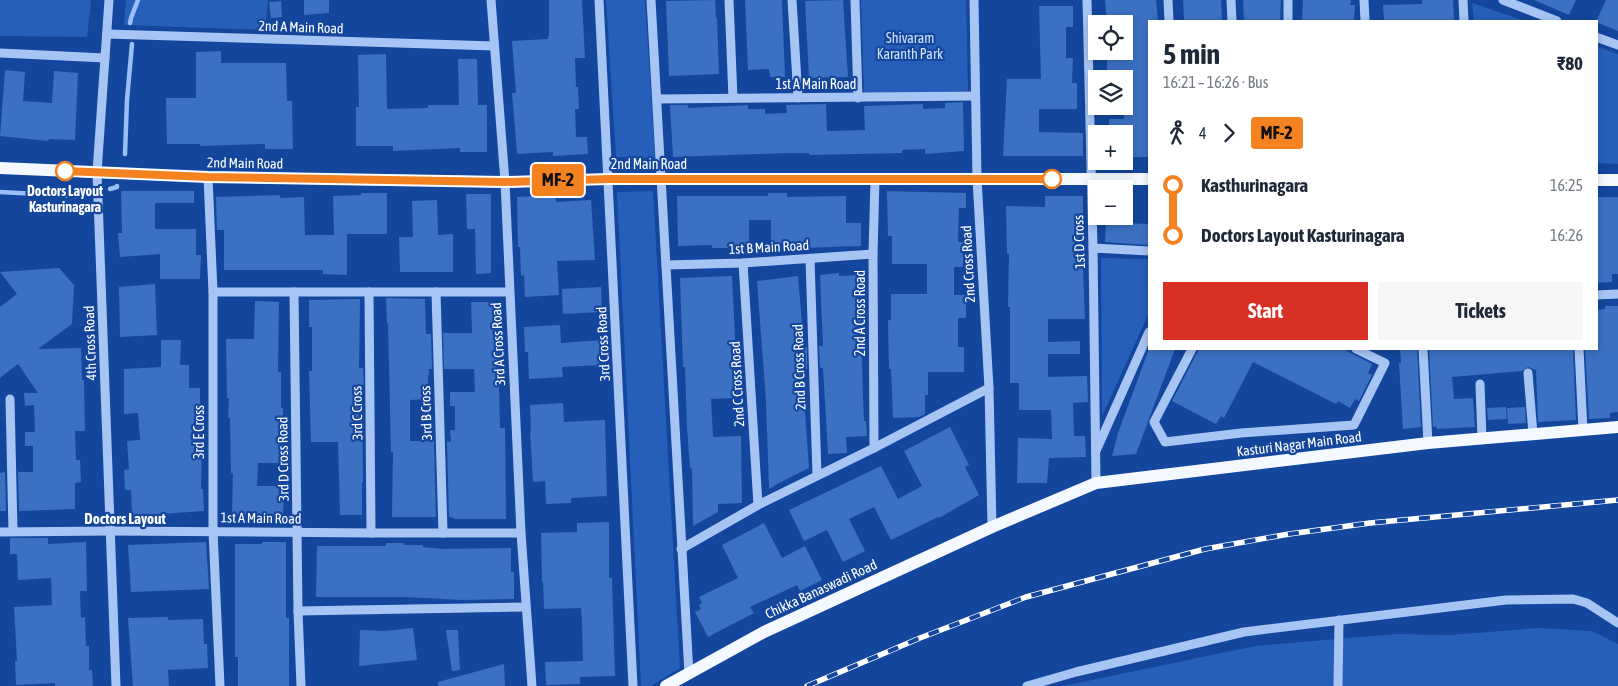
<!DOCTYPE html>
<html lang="en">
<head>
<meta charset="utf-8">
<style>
  :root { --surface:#fff; --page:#f6f6f7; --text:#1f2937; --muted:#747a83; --accent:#d93025 }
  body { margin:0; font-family:"Asap Condensed",sans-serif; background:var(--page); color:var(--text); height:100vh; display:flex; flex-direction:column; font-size:19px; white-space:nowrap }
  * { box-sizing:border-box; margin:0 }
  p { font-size:16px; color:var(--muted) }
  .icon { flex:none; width:28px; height:28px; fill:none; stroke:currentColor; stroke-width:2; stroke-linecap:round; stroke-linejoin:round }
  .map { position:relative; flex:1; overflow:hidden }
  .panel { position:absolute; left:1148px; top:20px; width:450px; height:330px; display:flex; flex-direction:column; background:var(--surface); border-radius:0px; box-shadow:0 2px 8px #0003 }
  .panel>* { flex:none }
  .badge { padding:0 10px; border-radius:4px; font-size:18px; line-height:32px }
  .fabs { position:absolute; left:1088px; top:15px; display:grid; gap:10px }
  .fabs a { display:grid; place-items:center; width:45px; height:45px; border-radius:0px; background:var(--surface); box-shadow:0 2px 8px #0003; font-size:25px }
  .map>.badge { position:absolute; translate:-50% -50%; box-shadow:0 0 0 2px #fff }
  .legs { display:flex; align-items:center; gap:8px; height:55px; padding:0 15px; font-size:16px }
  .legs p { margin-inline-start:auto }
  .summary { display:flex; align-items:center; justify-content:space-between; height:85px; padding:0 15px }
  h1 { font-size:28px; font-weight:700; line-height:38px }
  .primary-button { display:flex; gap:10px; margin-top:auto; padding:10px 15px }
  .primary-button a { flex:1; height:58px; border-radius:0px; background:var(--accent); color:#fff; font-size:20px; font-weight:700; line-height:58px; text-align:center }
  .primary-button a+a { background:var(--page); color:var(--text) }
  ul { padding:0 15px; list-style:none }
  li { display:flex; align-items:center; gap:18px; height:50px; font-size:19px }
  li i { display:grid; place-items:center; width:8px; height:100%; margin:0 6px; background:currentColor }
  li i::after { content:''; width:12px; height:12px; margin:-6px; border:4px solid; border-radius:50%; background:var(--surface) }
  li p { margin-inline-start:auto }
  li:first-child i { background:linear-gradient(#0000 50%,currentColor 0) }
  li:last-child i { background:linear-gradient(currentColor 50%,#0000 0) }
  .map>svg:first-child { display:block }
</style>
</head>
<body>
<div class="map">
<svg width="1618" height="686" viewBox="0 0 1618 686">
  <rect width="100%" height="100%" fill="#13469c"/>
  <g fill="#265fba">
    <path d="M0,0h91l-4,37 -87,-1z"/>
    <path d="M126,0h142l-3,30 -141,-5z"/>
    <path d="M606,0h39l10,158 -39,-1z"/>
    <path d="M861,0h105l2,91 -104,3z"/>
    <path d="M1472,3l53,18h-51z"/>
    <path d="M1596,46l22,8v110l-22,-1z"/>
    <path d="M653,191l27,477 -29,18h-10l-24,-494z"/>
    <path d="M1101,258l48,1v54l-47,103z"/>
    <path d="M1537,628l55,3 26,13v42h-555l192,-40 140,-12 56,1z"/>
  </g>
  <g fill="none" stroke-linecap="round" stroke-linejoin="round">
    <g stroke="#9abff7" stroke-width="4.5">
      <path d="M130,23l1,-5 7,-18"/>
      <path d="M125,154l2,-54 5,-56"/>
      <path d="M110,189l7,-2v-1"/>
      <path d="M0,192l75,4 11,-3"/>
    </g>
  </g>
  <g fill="#3c70c3">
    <path d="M304,0h25v13l-25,2z"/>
    <path d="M549,0h33l3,58h-10l1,29h2l1,22h-4l1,28h11l1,17 -35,2v-4l-36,2 -5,-61h4l-4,-52 36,-2v-3h1z"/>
    <path d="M715,0l1,18h1l2,56 -50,2 -3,-75z"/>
    <path d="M745,0h37l3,77h-15l-1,-8 -21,1z"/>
    <path d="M843,0l5,77 -39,1 -4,-77z"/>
    <path d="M1105,0h51l2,21h-9v136h-25v-23h-15v-15h15v-40h-17v-28h17v-27h-17z"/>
    <path d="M1183,0h38l1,21h-38z"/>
    <path d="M1243,0h38l-1,21h-36z"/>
    <path d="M1303,0h48l-1,5h5l-1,16h-52z"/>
    <path d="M1422,0h31l1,21h-70l-1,-16 39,-1z"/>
    <path d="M1534,0h42l-7,15z"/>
    <path d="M1606,0h12v31l-22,-9z"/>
    <path d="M281,1l1,16 -11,1 -2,-16z"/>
    <path d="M1039,6h34v21h-7v31h7l-1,25h5v26h-38v23l44,1v23h-80l4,-77h34z"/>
    <path d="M221,51v12h65l1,38h5l1,48h-28v-5l-65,2v-2h-33l-1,-46h30v-46z"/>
    <path d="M386,54l1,55 41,-1v-3h31l-1,-46h19l1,46h9v47h-27v-4l-67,3v-5h-37v-39h3l-1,-52z"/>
    <path d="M5,70l20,2 -2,29 29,2 2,-32 24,2 -3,67 -26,-1 -1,2 -48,-5z"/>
    <path d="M963,102l1,49 -39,3v-5l-23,1v3l-93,2v-2h-21l-115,4 -3,-52h18v3l60,-3v4h17v5l22,-1 -1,-8 40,-1 1,27 38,-1 -1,-24 59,-2v5l22,-1v-5z"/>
    <path d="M121,191h73v12h-39v26h41v26h5l-1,24h-40v-25l-40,3 -2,-24h4z"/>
    <path d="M887,191l79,2v15h-7l-1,34h5v25h-9v28h12v23h-8v29h6v25h-36v23h-3v19l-6,3 -26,1 -2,-49h-2l-1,-49h3v-26h36v-30h-35v-28h-4z"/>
    <path d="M361,193h26v41h-40v41l-24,-1v-4h-99v-40h-7l-1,-33 64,-2v3l24,-1 1,38h29l-1,-39 28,-1z"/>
    <path d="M768,193h19v4l59,-1v27h15v23l-90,3v-29h-22v28h-37v-3l-34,1 -1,-50h91z"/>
    <path d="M466,194h25v79l-15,1 -1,-45h-8z"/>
    <path d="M555,195l1,7 35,-2 4,60 -38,1 2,34 -34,2 -1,-22 -3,1 -1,-29h-2l-1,-50z"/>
    <path d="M1045,196h38v19h-4v28h3l3,76h-37v23l32,-1v13h-32v23l39,-1 1,26 -15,1 1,33h11l1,21 -37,1 -2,25h-30l1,-45 34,1 -1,-29h-32v-27h-9v-76h-2l1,-53h-2l-1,-48 39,1z"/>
    <path d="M1596,197h22v77h-6v8l-16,1z"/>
    <path d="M437,200l1,35 15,-1v38h-53l-1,-35h14l-1,-36z"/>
    <path d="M1106,216h19v7l24,1v21l-44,-3z"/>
    <path d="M59,268l15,17 -2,39 -34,25 43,-1 1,32h2l1,51h-10l1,29h4l1,22 -6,1v26l-56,2 -1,-39h15v-26h-8v-14h10l-1,-27 -9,1 -1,-13h14l-20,-29 -18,14v-71l17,-13 -17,-22z"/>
    <path d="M839,273v3l21,-1 4,82h-2l1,39 1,25h2l1,15 -21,1 1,16 -19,1 -5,-86h-3l-1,-22h4l-3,-71z"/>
    <path d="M732,276l4,82h2l1,18h-2l1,22 -27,1 2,38 28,-1 1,67 -24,1v8l-25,14 -1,-58 -2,1 -3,-42 -2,-60h-2l-3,-89z"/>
    <path d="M798,276l6,71h3v22h-5l7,99 -28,14 -12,7 -3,-87 -9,-121z"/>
    <path d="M155,284l2,51 -37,2 -1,-50z"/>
    <path d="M601,287l1,25 -39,2 -1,-25z"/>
    <path d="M386,298l39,1 1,35h5l1,35h-3v6h-1v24l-18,1v41h24l2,76h-44l1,-65h-2l-3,-129h-1z"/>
    <path d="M360,299l-1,69h4l1,16 -2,1 1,97h-1v33h-22l-2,-73h-27l-2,-71h3v-44h-3v-27z"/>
    <path d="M255,301l24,1 -1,70h3v36h2l1,55h-26l-1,23h27l-1,31 -51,-2 1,-42h-2l-1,-55h-2l1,-20h-2l-1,-59h28z"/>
    <path d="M471,302h25v50h2l1,19h1v16h-1l1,41h5l1,91h-52v-1l-5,-1 -2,-76 4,1 -1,-12h5v-24h-5v-14h25l-1,-23h-30l-1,-36h29z"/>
    <path d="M1605,306h13v106l-8,1v5l-21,1 -4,-70h11v-39l9,-1z"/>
    <path d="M560,325l1,18 41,-3 1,25 -41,2 1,10 -34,2 -1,-27h-3l-1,-25z"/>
    <path d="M161,340h20l-1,25h9v23h11v50h2l-1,51h2l1,22 -72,5 -1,-26h-6l-1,-20 5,-1 -2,-28 13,-1 -2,-27 -14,1v-45l37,-2z"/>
    <path d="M1149,349h26l-39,105 -24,2 6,-23z"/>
    <path d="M1199,349h144l29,15 -4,9 4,2 -13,26 -4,-2 -5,9 -12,-7 -2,3 -83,-42 -29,56 -3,-2 -5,8 -44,-23z"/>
    <path d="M1400,349h17l4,78 -18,2 -4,-66h2z"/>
    <path d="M1429,349h144l3,71 -38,2 -2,-52 -8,-3 -6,4 -70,6 2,22 19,-1 2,29 -38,2 -1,-3 -3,1z"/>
    <path d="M563,403l1,19 41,-2 2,76 -36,2v5l-25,1 -1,-23 -12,1 -3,-51h1l-1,-26z"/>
    <path d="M1506,407l1,12 -19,1 -1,-12z"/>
    <path d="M1525,407l1,16 -18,1 -1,-16z"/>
    <path d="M950,427l19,38 -4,2 14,28 -40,23 -1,-1 -47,23 -17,-33 -25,12 16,32 -22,11 -16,-32 -23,11 -15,-31 92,-44 17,33 24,-13 -18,-35z"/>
    <path d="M5,472l1,39h-6v-38z"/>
    <path d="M609,522v56h3l3,98 -35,1v7l-34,1 -1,-23 38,-1 -1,-37 -1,-16 -37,1 -1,-27h-1l-1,-49 36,-1v-9z"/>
    <path d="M764,523l18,35 23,-12 17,34 -22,11 -3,-6 -47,22 4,6 -46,24 -13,-25 6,-3 -2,-4 3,-2 -3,-6 39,-19 -16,-33z"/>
    <path d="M10,538h38v6l38,-2 1,49h-7l1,27 4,-1 1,29h3v24h3l1,16h-38v-3l-39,2 -1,-24h2l-3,-54 38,-2 -1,-27 -33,2 -1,-26h-7z"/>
    <path d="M206,542l3,47 -78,3 -3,-47z"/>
    <path d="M262,542h24v76h3v68h-51v-29h-3v-113h27z"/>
    <path d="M386,543h18v2h19v2l19,2 69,-1v24h3v27l-52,1 -58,-3h-88l1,-51h69z"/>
    <path d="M168,617v3l35,-1 1,25h3l1,24 -40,2 1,16h-36l-5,-68z"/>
    <path d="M413,628l4,32 -58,6 1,-36 24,1z"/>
    <path d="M446,630h12l2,40 -8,1z"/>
    <path d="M504,664l1,22h-67v-4z"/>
  </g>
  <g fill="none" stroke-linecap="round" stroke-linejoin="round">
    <g stroke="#a7c5f4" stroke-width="9">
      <path d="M109,0l-12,172 19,514"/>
      <path d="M491,0l14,182 16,351 11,153"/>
      <path d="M599,0l34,686"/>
      <path d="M651,0l38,674"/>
      <path d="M729,0l4,98"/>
      <path d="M792,0l6,98"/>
      <path d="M855,0l3,98"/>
      <path d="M974,0l3,179 12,209 3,139"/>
      <path d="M1087,0l6,248 3,235"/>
      <path d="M1168,0l1,21"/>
      <path d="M1231,0l1,21"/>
      <path d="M1288,0v21"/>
      <path d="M1364,0l1,21"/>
      <path d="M1463,0l1,21"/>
      <path d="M1503,0l54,21"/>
      <path d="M107,34l387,12"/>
      <path d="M1596,37l22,8"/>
      <path d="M0,53l105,5"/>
      <path d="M657,99l318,-3"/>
      <path d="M208,177l5,115v239l7,155"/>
      <path d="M1093,248l56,3"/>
      <path d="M810,259l7,216"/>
      <path d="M743,263l15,242"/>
      <path d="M666,265l77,-2 130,-9"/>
      <path d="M213,292h296"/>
      <path d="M294,292l4,319 3,75"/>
      <path d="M369,292l2,241"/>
      <path d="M436,292l7,241"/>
      <path d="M1596,295l22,-1"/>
      <path d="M1192,349l-38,73 11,20 76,-9 113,-8 31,-62 -29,-14"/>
      <path d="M1423,349l5,94"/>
      <path d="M1579,349l4,81"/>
      <path d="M1528,373l5,61"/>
      <path d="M1480,384l2,55"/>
      <path d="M10,399l3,132"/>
      <path d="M874,448l-1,-194 2,-75"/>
      <path d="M1096,451l53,-119"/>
      <path d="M0,532l110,-1 261,2h150"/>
      <path d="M681,549l77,-44 116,-57 115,-60"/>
      <path d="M298,611l227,-4"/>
      <path d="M1027,686l49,-14 168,-40 262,-32 67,-1 14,4 31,20"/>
      <path d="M1338,686l1,-66"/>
    </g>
    <g stroke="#f4f8ff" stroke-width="12">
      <path d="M0,168l208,9 297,5 104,-3h540"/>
      <path d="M1596,180h22"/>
      <path d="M666,686l98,-54 228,-105 104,-44 332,-40 190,-16"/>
    </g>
    <g stroke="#fff" stroke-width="5.5">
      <path id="rail" d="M807,686l113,-48 106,-41 179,-48 84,-15 81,-11 248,-23"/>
    </g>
    <use href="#rail" stroke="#13469c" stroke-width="4" stroke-dasharray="11" stroke-linecap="butt"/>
  </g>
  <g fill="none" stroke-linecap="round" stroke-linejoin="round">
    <g stroke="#fff" stroke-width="11">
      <path id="line-1" d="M65,171l143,6 297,5 104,-3h443"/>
    </g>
    <use href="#line-1" stroke="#f58220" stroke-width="8"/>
  </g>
  <g fill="#fff" stroke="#f58220" stroke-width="2.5">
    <circle cx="65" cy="171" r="9"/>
    <circle cx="1052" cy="179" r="9"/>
  </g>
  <g text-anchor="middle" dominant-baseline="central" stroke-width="4.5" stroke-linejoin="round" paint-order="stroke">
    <g font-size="14" fill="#fff" stroke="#13469c">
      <text transform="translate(301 27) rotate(2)">2nd A Main Road</text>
      <text x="816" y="84">1st A Main Road</text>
      <text transform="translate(245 163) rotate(1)">2nd Main Road</text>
      <text x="649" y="164">2nd Main Road</text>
      <text transform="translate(1079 242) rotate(-92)">1st D Cross</text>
      <text transform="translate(769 247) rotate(-3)">1st B Main Road</text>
      <text transform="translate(968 264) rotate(-93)">2nd Cross Road</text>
      <text transform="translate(860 313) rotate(-90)">2nd A Cross Road</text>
      <text transform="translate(90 343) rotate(-92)">4th Cross Road</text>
      <text transform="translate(498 344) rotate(-93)">3rd A Cross Road</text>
      <text transform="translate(603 344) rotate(-93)">3rd Cross Road</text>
      <text transform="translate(799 367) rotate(-92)">2nd B Cross Road</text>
      <text transform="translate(737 384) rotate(-93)">2nd C Cross Road</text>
      <text transform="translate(357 413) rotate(-91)">3rd C Cross</text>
      <text transform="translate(426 413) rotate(-92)">3rd B Cross</text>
      <text transform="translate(199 432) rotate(-90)">3rd E Cross</text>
      <text transform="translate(1299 444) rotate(-7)">Kasturi Nagar Main Road</text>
      <text transform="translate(283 459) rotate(-91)">3rd D Cross Road</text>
      <text transform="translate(261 518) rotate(1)">1st A Main Road</text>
      <text transform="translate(821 589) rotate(-25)">Chikka Banaswadi Road</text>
    </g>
    <g font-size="14" fill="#d0e2fd" stroke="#13469c">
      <text x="910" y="38">Shivaram<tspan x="910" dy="16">Karanth Park</tspan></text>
    </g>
    <g font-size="14" font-weight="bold" fill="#fff" stroke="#13469c">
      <text x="65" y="191">Doctors Layout<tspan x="65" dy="16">Kasturinagara</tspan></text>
    </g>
    <g font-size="15" font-weight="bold" fill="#fff" stroke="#13469c">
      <text x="125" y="518">Doctors Layout</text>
    </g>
  </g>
</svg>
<div class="fabs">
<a><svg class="icon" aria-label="locate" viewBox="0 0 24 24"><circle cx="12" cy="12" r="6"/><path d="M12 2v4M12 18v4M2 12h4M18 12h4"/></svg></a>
<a><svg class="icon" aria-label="layers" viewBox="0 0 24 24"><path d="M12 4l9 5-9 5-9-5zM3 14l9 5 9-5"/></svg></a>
<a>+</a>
<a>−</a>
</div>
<b class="badge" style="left:558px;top:180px;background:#f58220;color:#111">MF-2</b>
<section class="panel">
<div class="summary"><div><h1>5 min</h1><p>16:21 – 16:26 · Bus</p></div><b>₹80</b></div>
<div class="legs"><svg class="icon" aria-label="walk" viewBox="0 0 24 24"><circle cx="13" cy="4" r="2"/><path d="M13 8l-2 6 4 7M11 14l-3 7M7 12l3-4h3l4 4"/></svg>4<svg class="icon" aria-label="forward" viewBox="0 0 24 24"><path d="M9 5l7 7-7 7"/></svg><b class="badge" style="background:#f58220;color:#111">MF-2</b></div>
<ul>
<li><i style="color:#f58220"></i><b>Kasthurinagara</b><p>16:25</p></li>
<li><i style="color:#f58220"></i><b>Doctors Layout Kasturinagara</b><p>16:26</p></li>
</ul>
<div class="primary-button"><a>Start</a><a>Tickets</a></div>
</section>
</div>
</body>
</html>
